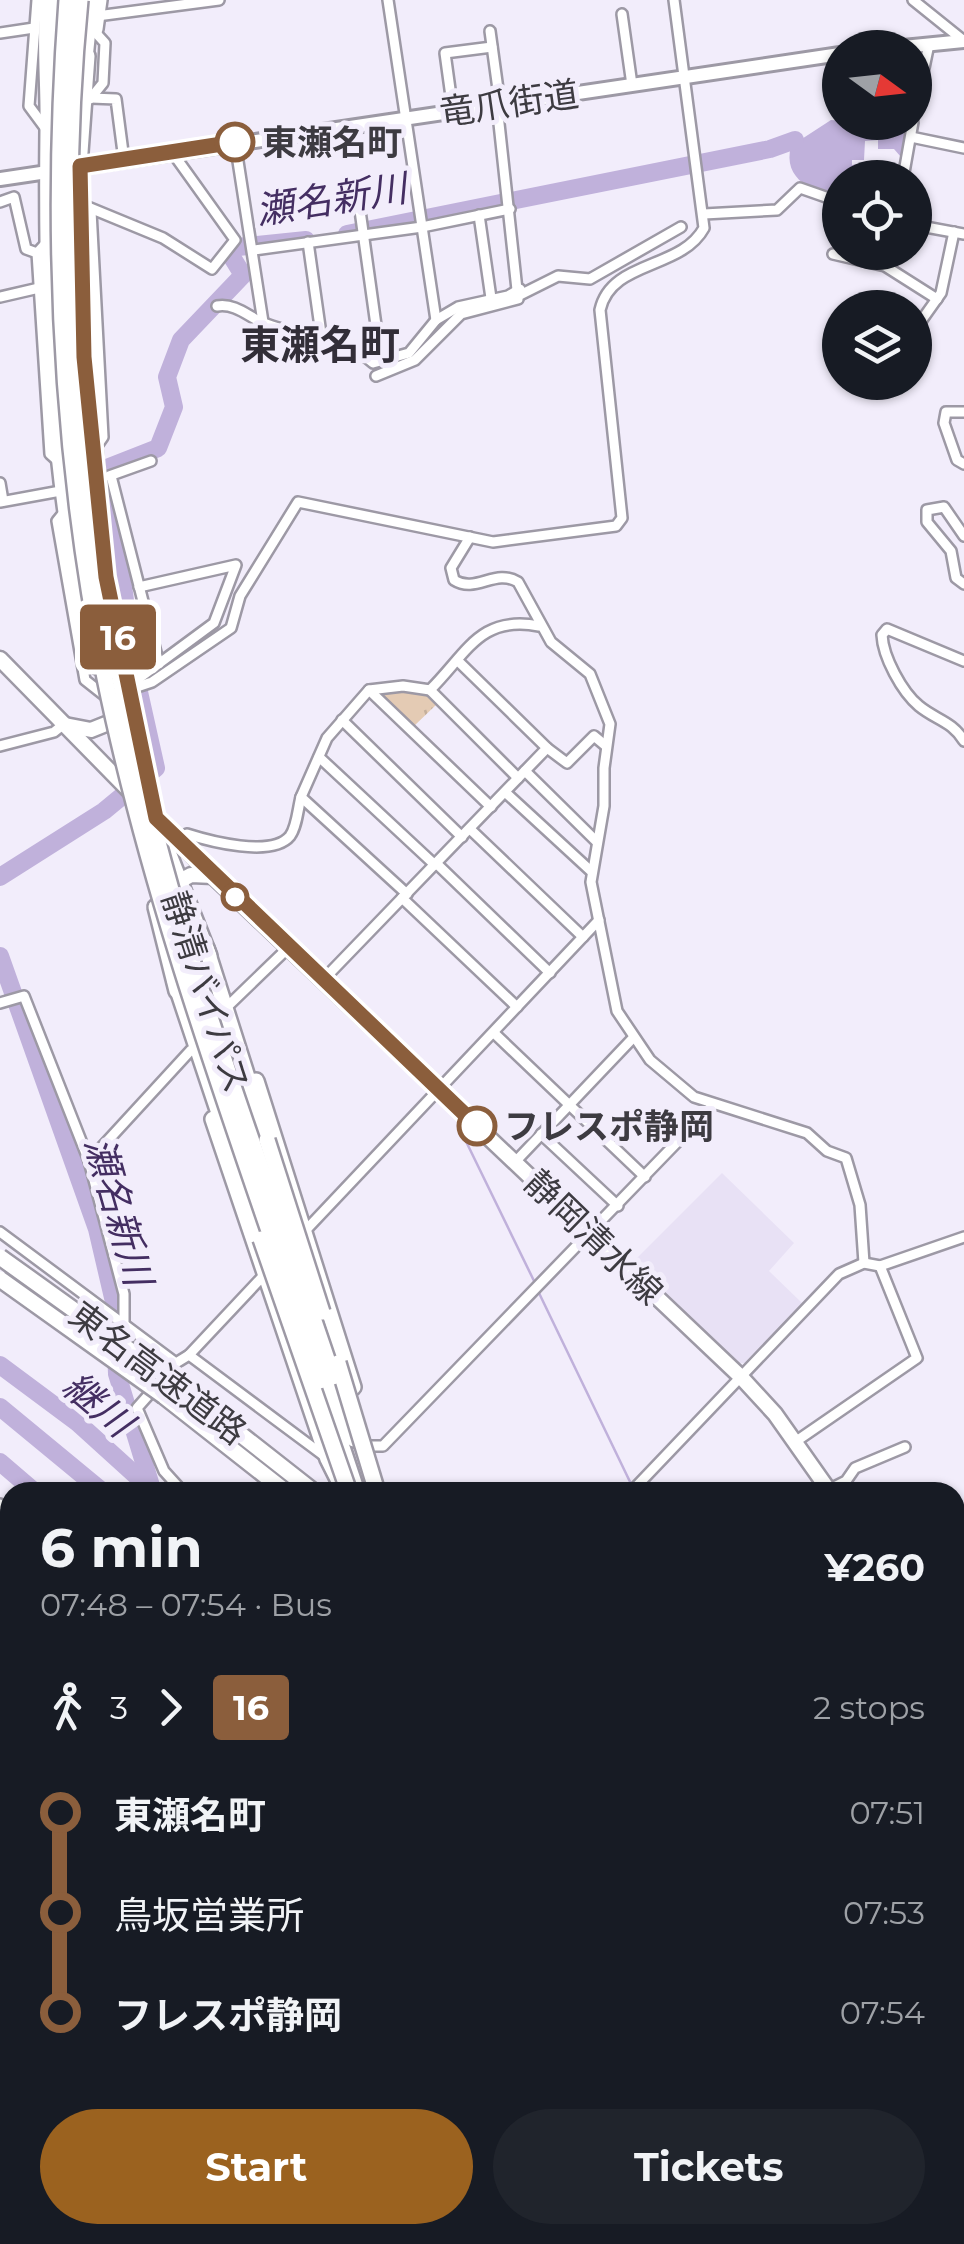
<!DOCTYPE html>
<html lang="en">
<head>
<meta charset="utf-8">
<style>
  :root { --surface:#171b24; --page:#20242c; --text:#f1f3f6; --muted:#9ea1a6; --accent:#9b621f }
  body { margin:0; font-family:Montserrat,"Noto Sans JP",sans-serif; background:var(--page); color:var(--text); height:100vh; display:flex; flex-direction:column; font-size:38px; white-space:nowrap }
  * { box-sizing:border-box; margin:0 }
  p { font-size:32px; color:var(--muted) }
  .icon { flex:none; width:55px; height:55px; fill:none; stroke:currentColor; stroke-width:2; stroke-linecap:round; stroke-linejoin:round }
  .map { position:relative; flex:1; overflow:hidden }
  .side { position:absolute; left:0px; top:1482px; width:965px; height:762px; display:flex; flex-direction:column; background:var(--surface); border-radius:30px 30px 0 0; box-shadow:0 2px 8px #0004 }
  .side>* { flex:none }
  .badge { padding:0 20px; border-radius:8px; font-size:35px; line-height:65px }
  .needle { width:65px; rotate:105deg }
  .fabs { position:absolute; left:822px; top:30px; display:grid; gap:20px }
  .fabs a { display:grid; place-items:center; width:110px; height:110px; border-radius:50%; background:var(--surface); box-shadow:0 2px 8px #0004; font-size:50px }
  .map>.badge { position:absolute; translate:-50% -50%; box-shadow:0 0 0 5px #fff }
  .legs { display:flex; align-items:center; gap:15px; height:110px; padding:0 40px; font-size:32px }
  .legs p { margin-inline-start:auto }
  .overview { display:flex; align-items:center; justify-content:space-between; height:170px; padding:0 40px }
  h1 { font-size:55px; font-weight:700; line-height:75px }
  .primary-button { display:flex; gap:20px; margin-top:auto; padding:20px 40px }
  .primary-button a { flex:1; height:115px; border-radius:60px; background:var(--accent); color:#fff; font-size:40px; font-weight:700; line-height:115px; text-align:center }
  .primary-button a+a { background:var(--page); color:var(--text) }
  ul { padding:0 40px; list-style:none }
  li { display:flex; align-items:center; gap:35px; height:100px; font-size:38px }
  li i { display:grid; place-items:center; width:15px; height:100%; margin:0 12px; background:currentColor }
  li i::after { content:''; width:25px; height:25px; margin:-12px; border:8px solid; border-radius:50%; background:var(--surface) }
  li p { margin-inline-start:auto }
  li:first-child i { background:linear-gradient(#0000 50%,currentColor 0) }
  li:last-child i { background:linear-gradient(currentColor 50%,#0000 0) }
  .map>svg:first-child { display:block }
</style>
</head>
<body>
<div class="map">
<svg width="964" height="2244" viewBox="0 0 964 2244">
  <defs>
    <pattern id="park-tufts" width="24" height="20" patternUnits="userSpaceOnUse" patternTransform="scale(2.5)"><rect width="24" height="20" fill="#e4cbb4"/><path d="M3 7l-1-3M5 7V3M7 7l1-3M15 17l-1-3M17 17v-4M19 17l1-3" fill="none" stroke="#c4af9c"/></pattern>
  </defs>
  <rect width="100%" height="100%" fill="#f2edfb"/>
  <path fill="#e8e1f5" d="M722,1173l72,70 -25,28 33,32 -55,60h-9l-105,-101z"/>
  <path fill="url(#park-tufts)" d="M402,689l28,6 8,8 -25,24 -31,-30 2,-6z"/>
  <path fill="#c0b1db" d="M831,120l34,3v15l12,-1 1,-14h35l-12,54h-3l3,-20 -7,-8h-16v-9l-13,1 -1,19h-12v5l12,-2 -3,8 6,6 -27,1v21c-26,-7 -58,-19 -49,-53z"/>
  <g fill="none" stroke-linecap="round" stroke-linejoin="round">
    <g stroke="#c0b1db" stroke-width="2.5">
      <path d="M458,1125l78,160"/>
      <path d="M539,1293l94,195"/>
      <path d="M955,2011l9,14"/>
      <path d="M572,2235l3,9"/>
    </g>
    <g stroke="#c0b1db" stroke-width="18">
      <path d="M347,234l423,-85 25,-9"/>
      <path d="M0,877l104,-66 52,-43 -21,-94 -28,-206 51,-20 16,-41 -7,-30 14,-37 62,-65 -13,-21 8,-7 68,-7"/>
      <path d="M0,956l97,273 17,73 3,72 35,115"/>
      <path d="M0,1365l78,58 75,68"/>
      <path d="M0,1407l103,85"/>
      <path d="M0,1462l35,30"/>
      <path d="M825,2235l10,9"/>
    </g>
    <g stroke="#9d99a5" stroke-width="14">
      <g id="minor">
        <path d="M37,0l-8,106 17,23"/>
        <path d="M388,0l48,320"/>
        <path d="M913,0l51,41"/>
        <path d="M622,14l10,71"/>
        <path d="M97,16l122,-16"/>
        <path d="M490,31l10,73"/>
        <path d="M0,33l34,-5"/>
        <path d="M91,98l25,1 8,61"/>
        <path d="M90,99l13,-16 2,-40 -10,-11"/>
        <path d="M453,111l-8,-58 47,-6"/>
        <path d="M915,111l14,-67"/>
        <path d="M911,137l53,11"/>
        <path d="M235,142l28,180"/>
        <path d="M903,178l10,-56"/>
        <path d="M357,189l24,172"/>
        <path d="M0,202l14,-5 12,52 11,4"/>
        <path d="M78,203l85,35 49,31 23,-29 -63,-88"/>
        <path d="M91,211l12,226 -9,13"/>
        <path d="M704,214l73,-4 23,-22 40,14"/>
        <path d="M479,215l12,83"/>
        <path d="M915,225l49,9"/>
        <path d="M47,242l-10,11 13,201 10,9"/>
        <path d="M308,242l14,99"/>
        <path d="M254,250l168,-23 88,-18"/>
        <path d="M833,254l52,12 52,33"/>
        <path d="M520,295l38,-19 32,3 91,-52"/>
        <path d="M0,297l39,-9"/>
        <path d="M217,306c17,-3 30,9 44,16 31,13 93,21 112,41l36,-10 27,-33 22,-13 50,-11 12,-7"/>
        <path d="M919,324l22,-31 13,-61"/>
        <path d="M376,376l39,-16 46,-46 57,-15 -21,-194"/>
        <path d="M964,412h-18l-2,11 13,37 7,4"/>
        <path d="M109,476l42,-15"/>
        <path d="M111,476l48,188"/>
        <path d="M0,483l3,18"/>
        <path d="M0,502l66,-12"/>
        <path d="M66,510l-9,11 28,159 19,15"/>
        <path d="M964,536l-20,-29 -17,3v12l24,29 5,27 8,6"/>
        <path d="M470,537l-19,31 3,12c22,14 41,-12 64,2l33,60 39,32 20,50 -6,44v38l-13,76 26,129 33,49 44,37 113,36 20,18 19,7 14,47 4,58"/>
        <path d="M964,661l-77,-32 -5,6c1,22 20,57 37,71 17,14 33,15 45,35"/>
        <path d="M130,685l84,-62 22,-58 -97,22"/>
        <path d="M128,690l24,-8 79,-54 9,-32 58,-94 195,40 123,-16 6,-8 -22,-208c11,-50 81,-40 104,-82l-30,-228"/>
        <path d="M369,690l122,117"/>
        <path d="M430,690l88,88"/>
        <path d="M342,720l120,117"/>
        <path d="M0,746l54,-14 10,-8"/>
        <path d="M547,748l20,15 27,-27 12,10"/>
        <path d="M319,757l116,108"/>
        <path d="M525,771l71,70"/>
        <path d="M505,792l87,80"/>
        <path d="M470,829l113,108"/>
        <path d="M187,834c22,7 85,24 103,2 7,-9 8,-28 11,-39"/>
        <path d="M437,864l113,109"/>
        <path d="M407,894l-106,-97 26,-59 42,-48 34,-4 27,4c38,-38 50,-75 109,-64"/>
        <path d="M402,898l115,109"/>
        <path d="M323,980l224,-232 -89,-87"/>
        <path d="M0,1003l24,-7 65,165 102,-111"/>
        <path d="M230,1004l59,-57"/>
        <path d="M494,1033l151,144"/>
        <path d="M541,1134l77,72"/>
        <path d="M89,1161l35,133v31"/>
        <path d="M515,1162l118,-124"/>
        <path d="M0,1232l176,131 13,-8 77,-82"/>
        <path d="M304,1232l295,-312"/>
        <path d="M189,1355l138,103"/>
        <path d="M168,1373l-31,35 27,63 19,21"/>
        <path d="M795,1442l122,-84 -37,-92"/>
        <path d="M370,1446h13l330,-341"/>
        <path d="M828,1490l18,-9 9,-13 50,-21"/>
        <path d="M631,1492l208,-218 25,-11 16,3 84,-29"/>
        <path d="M0,1504l10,5"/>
        <path d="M961,1576l-5,-42 8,-1"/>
        <path d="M955,1684l9,-4"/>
        <path d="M0,1699l10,-4"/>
        <path d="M3,1722l7,-2"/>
        <path d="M0,1748h2"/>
        <path d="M955,1753l9,-4"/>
        <path d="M0,1798l9,-3"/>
        <path d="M0,1886l10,-4"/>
        <path d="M0,1964l10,30"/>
        <path d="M955,2090l9,-6"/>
        <path d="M0,2095l10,12"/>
        <path d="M955,2134l9,12"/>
        <path d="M0,2144l10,-3"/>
        <path d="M0,2229l10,-4"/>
        <path d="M257,2235l3,9"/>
        <path d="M422,2235l3,9"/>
        <path d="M794,2235l9,9"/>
        <path d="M873,2235l10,9"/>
        <path d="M500,2244l27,-9"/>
      </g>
    </g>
    <g stroke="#9d99a5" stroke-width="16">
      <path id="tertiary" d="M102,2235l6,9"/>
    </g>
    <g stroke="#9d99a5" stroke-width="18">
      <g id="secondary">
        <path d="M893,48l71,-7"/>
        <path d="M0,179l840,-125"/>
      </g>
    </g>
    <g stroke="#9d99a5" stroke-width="19">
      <g id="primary">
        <path d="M0,659l213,217 528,501 34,37 55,78"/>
        <path d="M65,725l26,5 20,-8"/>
        <path d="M178,882l13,-7 22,1"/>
        <path d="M955,1772l9,25"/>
      </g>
    </g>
    <g stroke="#9d99a5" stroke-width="20">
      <g id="trunk">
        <path d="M48,0c-4,43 1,86 0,129 -2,179 2,364 49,537"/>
        <path d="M95,29l4,-29"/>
        <path d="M87,56l-8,110v101l21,254"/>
        <path d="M166,847l43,109"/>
        <path d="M156,907l21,84"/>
        <path d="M256,1081l97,306"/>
        <path d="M213,1119l115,340 15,30"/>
        <path d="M587,2235l3,9"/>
      </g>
    </g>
    <g stroke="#9d99a5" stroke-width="20">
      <g id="motorway">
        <path d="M84,68l7,-68"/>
        <path d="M49,96l7,-96"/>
        <path d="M206,948l61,192"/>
        <path d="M175,981l86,258"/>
        <path d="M333,1377l21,62"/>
        <path d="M320,1381l37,111"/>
        <path d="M174,1382l140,110"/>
        <path d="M164,1396l122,96"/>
        <path d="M955,2157l9,12"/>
        <path d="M955,2185l9,13"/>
        <path d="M609,2235l3,9"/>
        <path d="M622,2235l3,9"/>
        <path d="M634,2235l3,9"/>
      </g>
    </g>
    <use href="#minor" stroke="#fff" stroke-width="9"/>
    <use href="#tertiary" stroke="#fff" stroke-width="11"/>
    <use href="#secondary" stroke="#fff" stroke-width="12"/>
    <use href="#primary" stroke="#fff" stroke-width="14"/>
    <use href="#trunk" stroke="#fff" stroke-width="15"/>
    <use href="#motorway" stroke="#fff" stroke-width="15"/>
    <g stroke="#9d99a5" stroke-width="20" stroke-linecap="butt">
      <g id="motorway-bridge">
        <path d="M67,0c-17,228 -7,454 38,678 49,240 138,471 215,703"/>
        <path d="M80,0c-26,264 1,530 64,787 48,200 124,395 189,590"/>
        <path d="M267,1140l55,172"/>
        <path d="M261,1239l88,253"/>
        <path d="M0,1257l174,125"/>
        <path d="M0,1279l164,117"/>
        <path d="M338,1363l39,129"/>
      </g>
    </g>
    <use href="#motorway-bridge" stroke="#fff" stroke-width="15"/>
  </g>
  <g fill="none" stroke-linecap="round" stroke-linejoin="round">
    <g stroke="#fff" stroke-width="22">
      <path id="line-1" d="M235,142l-155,24 4,191 22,220 50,241 321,308"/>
    </g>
    <use href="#line-1" stroke="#8b5e3c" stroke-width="15"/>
  </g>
  <g fill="#fff" stroke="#8b5e3c" stroke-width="5">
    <circle cx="235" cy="142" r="18"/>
    <circle cx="235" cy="897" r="12"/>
    <circle cx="477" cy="1126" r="18"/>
  </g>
  <g text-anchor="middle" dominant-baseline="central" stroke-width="10" stroke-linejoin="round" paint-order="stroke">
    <g font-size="35" fill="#3d3b41" stroke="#f2edfb">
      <text transform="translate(509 103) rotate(-8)">竜爪街道</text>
      <text transform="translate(206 992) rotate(72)">静清バイパス</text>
      <text transform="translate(594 1237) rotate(44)">静岡清水線</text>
      <text transform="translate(158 1373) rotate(37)">東名高速道路</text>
    </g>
    <g font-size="35" font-weight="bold" fill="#3d3b41" stroke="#f2edfb" text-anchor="start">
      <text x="262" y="142">東瀬名町</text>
      <text x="504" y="1126">フレスポ静岡</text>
    </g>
    <g font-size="38" font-style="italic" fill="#442e62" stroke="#f2edfb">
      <text transform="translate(331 199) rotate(-9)">瀬名新川</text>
      <text transform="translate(119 1211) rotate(74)">瀬名新川</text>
      <text transform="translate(98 1404) rotate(40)">継川</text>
    </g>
    <g font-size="40" font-weight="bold" fill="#322e38" stroke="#f2edfb">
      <text x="320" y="344">東瀬名町</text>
    </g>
  </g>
</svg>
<div class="fabs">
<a><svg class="needle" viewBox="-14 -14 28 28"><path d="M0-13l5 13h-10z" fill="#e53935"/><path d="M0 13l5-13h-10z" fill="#9ea1a6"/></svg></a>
<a><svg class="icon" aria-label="locate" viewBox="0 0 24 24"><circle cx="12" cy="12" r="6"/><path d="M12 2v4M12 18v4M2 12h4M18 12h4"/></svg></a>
<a><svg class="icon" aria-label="layers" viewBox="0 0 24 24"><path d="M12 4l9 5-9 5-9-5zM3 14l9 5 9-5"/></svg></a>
</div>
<b class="badge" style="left:118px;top:637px;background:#8b5e3c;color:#fff">16</b>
<section class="side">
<div class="overview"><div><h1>6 min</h1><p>07:48 – 07:54 · Bus</p></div><b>¥260</b></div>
<div class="legs"><svg class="icon" aria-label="walk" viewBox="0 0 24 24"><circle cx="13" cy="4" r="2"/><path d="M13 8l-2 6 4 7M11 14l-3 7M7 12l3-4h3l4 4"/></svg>3<svg class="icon" aria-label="forward" viewBox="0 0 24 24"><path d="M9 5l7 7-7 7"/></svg><b class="badge" style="background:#8b5e3c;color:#fff">16</b><p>2 stops</p></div>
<ul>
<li><i style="color:#8b5e3c"></i><b>東瀬名町</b><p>07:51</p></li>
<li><i style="color:#8b5e3c"></i><span>鳥坂営業所</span><p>07:53</p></li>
<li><i style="color:#8b5e3c"></i><b>フレスポ静岡</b><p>07:54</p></li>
</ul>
<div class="primary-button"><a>Start</a><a>Tickets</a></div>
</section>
</div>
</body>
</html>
